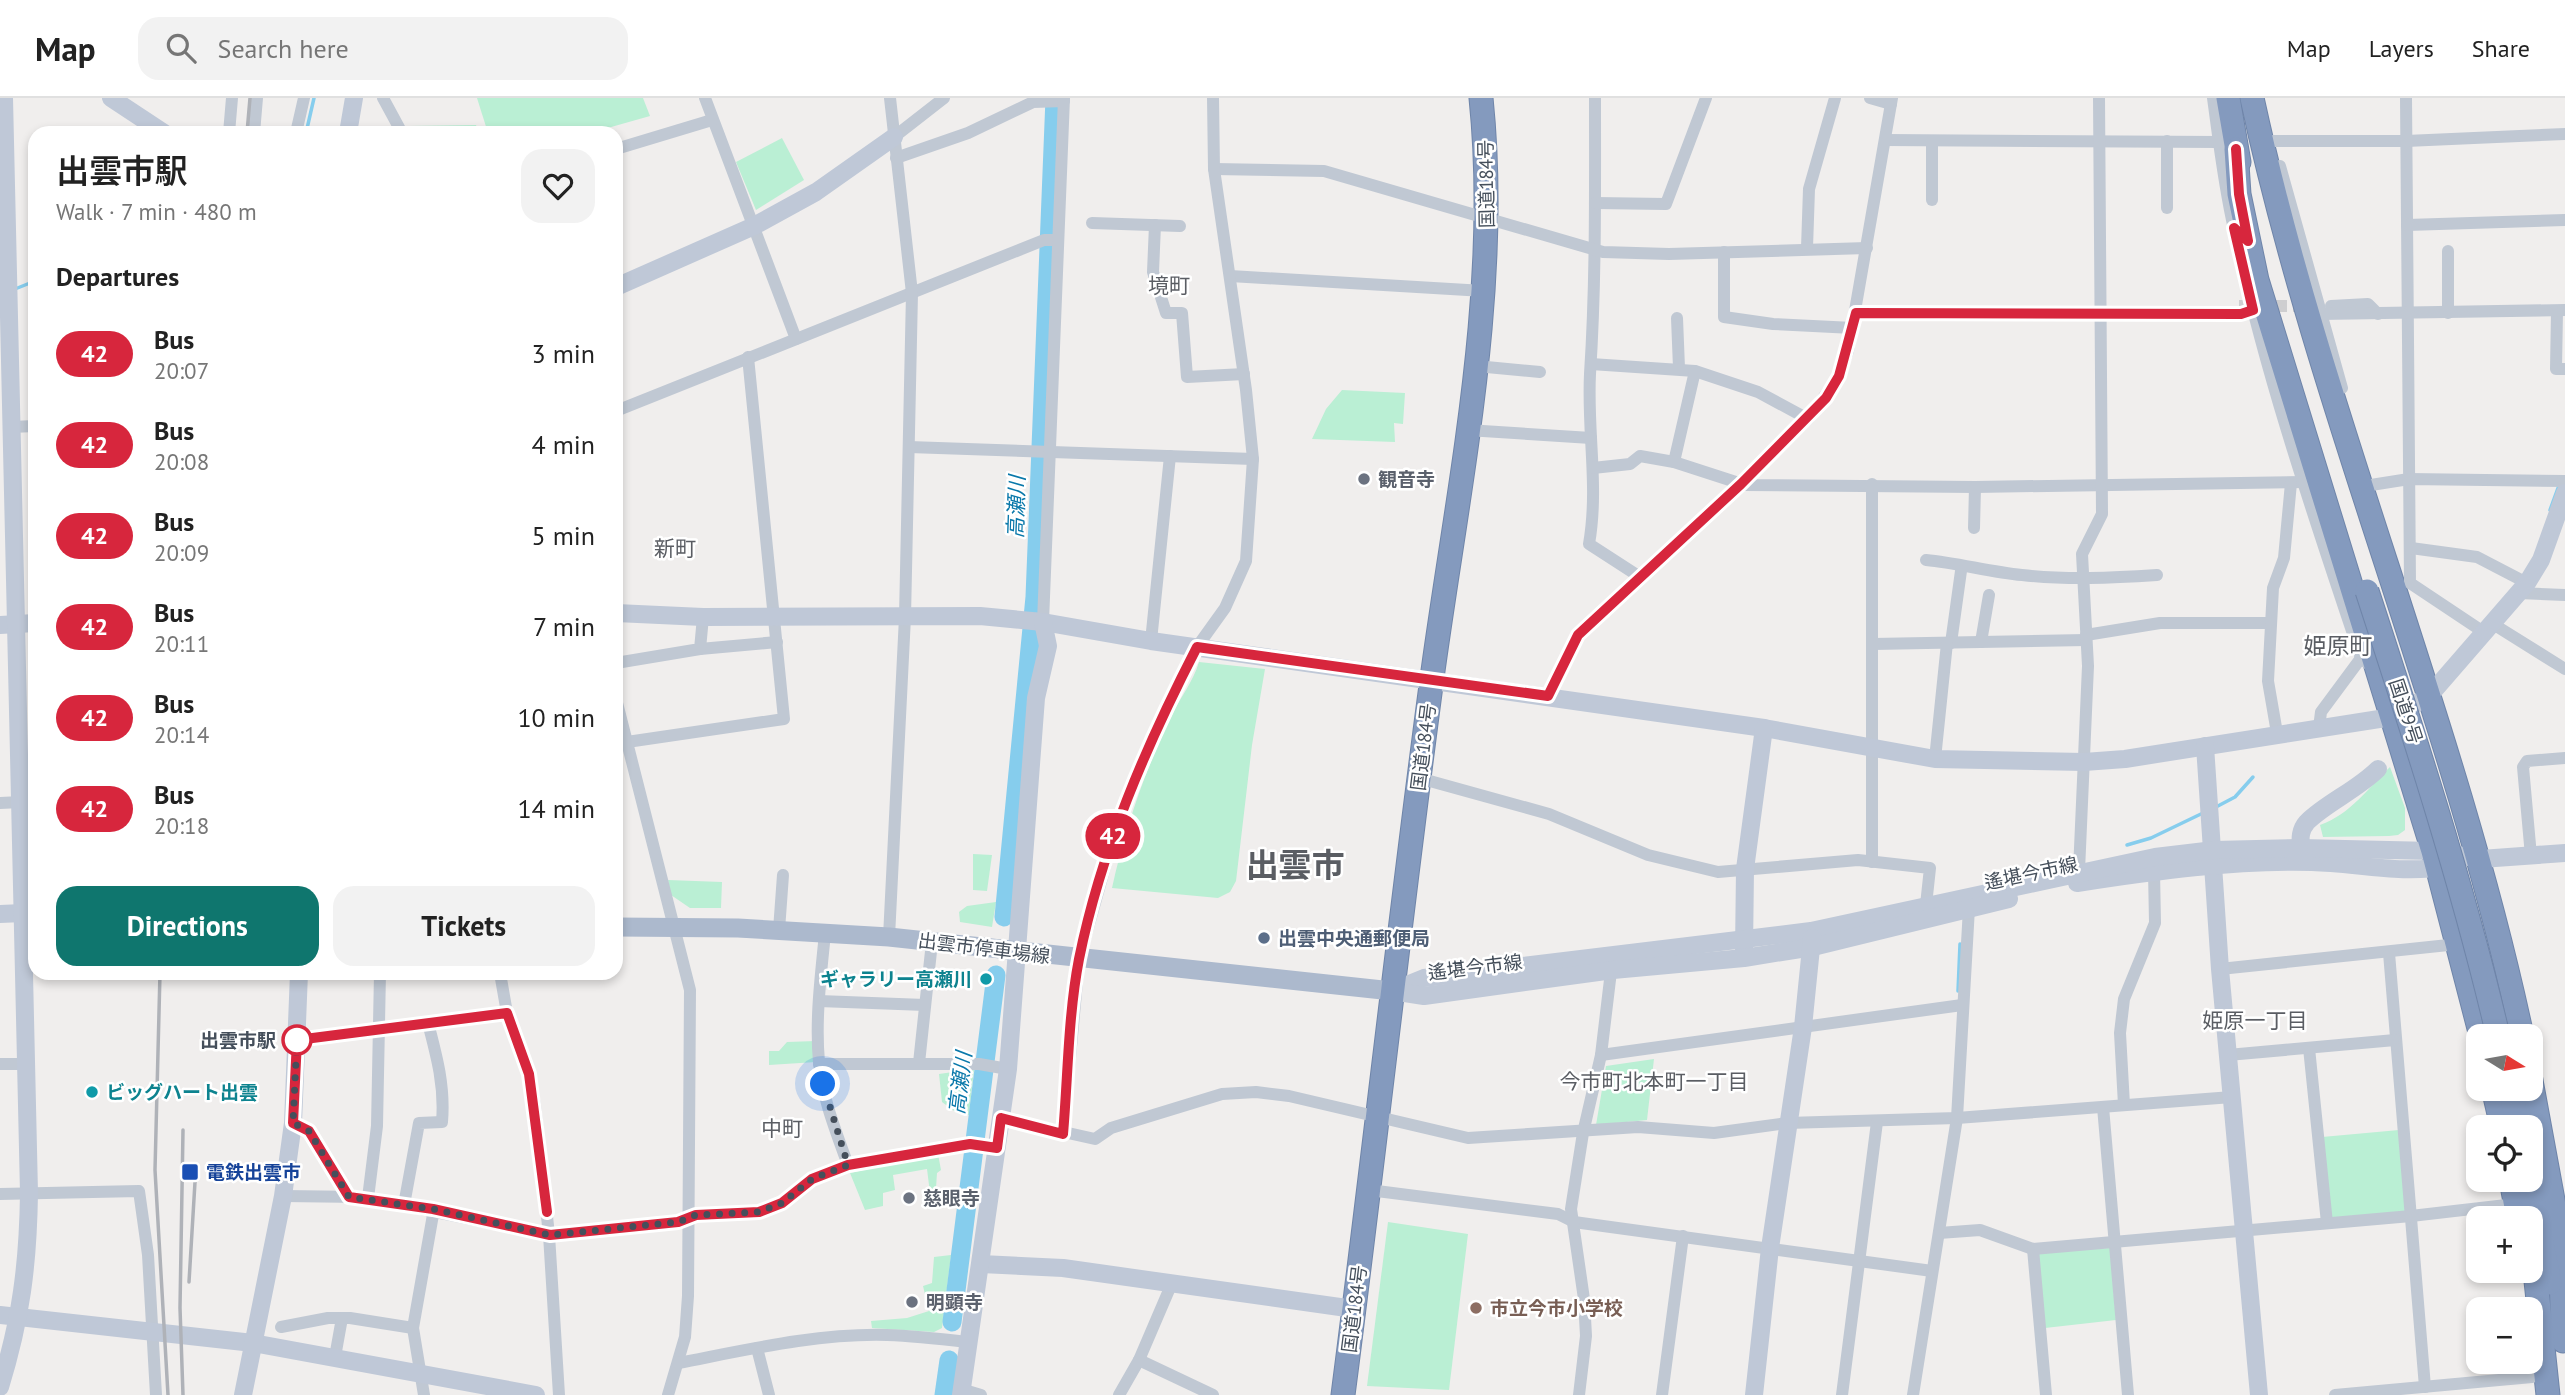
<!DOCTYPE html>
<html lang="en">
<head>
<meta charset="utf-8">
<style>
  :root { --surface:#fff; --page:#f2f2f2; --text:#222; --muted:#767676; --line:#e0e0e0; --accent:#0f766e }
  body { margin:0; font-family:"PT Sans","Noto Sans JP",sans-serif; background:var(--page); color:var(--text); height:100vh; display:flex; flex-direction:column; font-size:26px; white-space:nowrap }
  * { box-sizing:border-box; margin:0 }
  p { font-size:23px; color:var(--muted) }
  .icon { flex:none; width:38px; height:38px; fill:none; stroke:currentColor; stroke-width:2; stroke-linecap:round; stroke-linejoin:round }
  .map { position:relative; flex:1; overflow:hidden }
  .side { position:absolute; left:28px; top:28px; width:595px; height:854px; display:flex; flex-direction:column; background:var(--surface); border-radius:21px; box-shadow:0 4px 10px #0003 }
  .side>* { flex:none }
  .badge { padding:0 14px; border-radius:23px; font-size:24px; line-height:46px }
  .needle { width:46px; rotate:101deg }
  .tools { position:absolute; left:2466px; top:926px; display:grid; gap:14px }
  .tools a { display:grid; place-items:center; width:77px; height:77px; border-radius:14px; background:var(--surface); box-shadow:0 4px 10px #0003; font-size:35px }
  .you { position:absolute; width:35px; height:35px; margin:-18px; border:5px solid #fff; border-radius:50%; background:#1a73e8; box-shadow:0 0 0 10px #1a73e833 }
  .map>.badge { position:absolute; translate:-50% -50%; box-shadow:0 0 0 4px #fff }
  h2 { padding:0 28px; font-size:26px; line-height:63px }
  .round { display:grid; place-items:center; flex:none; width:74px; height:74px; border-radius:21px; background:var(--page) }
  .head { display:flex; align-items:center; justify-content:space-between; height:119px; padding:0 28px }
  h1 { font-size:33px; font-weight:600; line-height:52px }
  .primary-button { display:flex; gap:14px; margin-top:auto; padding:14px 28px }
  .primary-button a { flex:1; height:80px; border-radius:21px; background:var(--accent); color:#fff; font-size:28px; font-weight:600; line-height:80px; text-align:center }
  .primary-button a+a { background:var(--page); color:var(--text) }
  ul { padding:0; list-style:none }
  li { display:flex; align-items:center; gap:21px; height:91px; padding:0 28px }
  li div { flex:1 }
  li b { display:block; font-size:26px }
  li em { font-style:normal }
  li .badge { min-width:77px; font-weight:700; text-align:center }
  header { display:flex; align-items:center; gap:42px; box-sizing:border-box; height:98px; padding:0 35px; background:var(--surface); border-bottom:2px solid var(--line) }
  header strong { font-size:33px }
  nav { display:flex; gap:38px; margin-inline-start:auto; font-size:24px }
  .search { width:490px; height:63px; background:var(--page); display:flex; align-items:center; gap:18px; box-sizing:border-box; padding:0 24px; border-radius:21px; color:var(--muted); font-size:26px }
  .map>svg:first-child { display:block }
</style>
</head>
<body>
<header>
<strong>Map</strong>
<div class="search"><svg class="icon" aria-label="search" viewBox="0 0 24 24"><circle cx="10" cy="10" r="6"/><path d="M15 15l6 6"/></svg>Search here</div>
<nav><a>Map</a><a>Layers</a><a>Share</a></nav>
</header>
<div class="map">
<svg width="2565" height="1297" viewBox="0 0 2565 1297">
  <rect width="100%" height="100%" fill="#f0eeed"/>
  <g fill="#baefd4">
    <path d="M477,0h166l7,18 -60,17h-102z"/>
    <path d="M476,27l3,8h-65l-4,-7z"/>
    <path d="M782,40l22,42 -48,30 -20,-48z"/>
    <path d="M1342,292l63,3 -2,31 -9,-1 1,19 -83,-3 14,-30z"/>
    <path d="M1199,564l66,7 -13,76 -16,136 -6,11 -12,6 -106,-10c13,-59 33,-119 60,-173 9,-19 21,-33 27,-53z"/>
    <path d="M2390,669l15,41v22l-7,5 -9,1 -66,1 -3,-12c31,-11 48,-37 70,-58z"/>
    <path d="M973,756l19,1 -5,36 -14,-1z"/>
    <path d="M668,782l54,2 -1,26h-31l-19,-13z"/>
    <path d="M996,804l-4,25 -32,-5 -1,-10 8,-6z"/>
    <path d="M816,943v21l-47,3v-14h10l8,-9z"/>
    <path d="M1654,961l-7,61 -51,5 10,-59z"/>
    <path d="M974,971l-5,46 -12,-2 -15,-11 -3,-28z"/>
    <path d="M2399,1032l7,81 -77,8 -7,-82z"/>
    <path d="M938,1056l3,16 -4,3 -1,15 6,5 -4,8 -8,-8 -3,-24 -34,6 2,15 -12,3v13l-18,4 -15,-37z"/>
    <path d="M1388,1124l80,12 -19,156 -82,-4z"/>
    <path d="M2110,1150l6,72 -71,8 -7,-73 3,-3z"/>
    <path d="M951,1157l-9,73 -8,4 -62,-4 -1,-7 36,-3 22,-7 -6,-25 9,-3 2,-26z"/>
  </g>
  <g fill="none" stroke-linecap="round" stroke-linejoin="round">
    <g stroke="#86cded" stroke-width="3.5">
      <path d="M306,35l8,-35"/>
      <path d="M15,191l20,-8"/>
      <path d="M2550,412l8,-22"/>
      <path d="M2216,709l19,-10 18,-20"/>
      <path d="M2127,747l24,-7 52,-25"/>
      <path d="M1958,893l2,-47"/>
    </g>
    <g stroke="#86cded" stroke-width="19">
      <path d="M1004,819l31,-320 20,-499"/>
      <path d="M952,1224l44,-347"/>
      <path d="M944,1297l5,-35"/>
    </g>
    <path stroke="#ceced0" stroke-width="12" stroke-dasharray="12 6" stroke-linecap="butt" d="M2239,208h69"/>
    <g stroke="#6f85a9" stroke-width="25">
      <g id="highway">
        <path d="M2228,0l11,64"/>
        <path d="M2252,0c69,319 202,619 270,938"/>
        <path d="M2236,51l3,45 18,86 176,571 48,185"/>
        <path d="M2530,977l30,163 3,103"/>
        <path d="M2493,990l9,39"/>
        <path d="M2510,990l8,39"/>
        <path d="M2511,1082l7,38"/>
        <path d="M2529,1082l21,103"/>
        <path d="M2534,1164l14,133"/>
        <path d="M1343,1297c31,-239 57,-478 89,-717 26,-192 69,-386 49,-580"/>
      </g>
    </g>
    <g stroke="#c0c8d3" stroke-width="12">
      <path d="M383,0l19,35"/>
      <path d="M705,0l91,241"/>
      <path d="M1595,0c0,92 1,184 -5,276 -3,58 9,113 -1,170l51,33"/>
      <path d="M1870,0l21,6"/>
      <path d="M2213,0c6,44 11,88 21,131 31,146 80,288 127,429l12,10"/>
      <path d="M2406,0l4,485 75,50"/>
      <path d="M229,35l3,-35"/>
      <path d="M254,35l3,-35"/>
      <path d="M296,35l8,-35"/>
      <path d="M894,39l50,-39"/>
      <path d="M1885,42l334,2"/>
      <path d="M2273,43h133l159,-7"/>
      <path d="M616,51l96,-29"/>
      <path d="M896,60l72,-25 65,-31 31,-1"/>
      <path d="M2280,68l62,222"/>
      <path d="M1214,71l110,2 279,81 66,2 198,-6"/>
      <path d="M1932,102v-59"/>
      <path d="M1595,105l71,1 40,-106"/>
      <path d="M2167,110v-67"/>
      <path d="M1092,125l88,3"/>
      <path d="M1155,127l-2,47 13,41h16l5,64 57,-3"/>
      <path d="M2407,127l158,-5"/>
      <path d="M1807,150l2,-59 26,-91"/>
      <path d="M1724,154v65l49,7 80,4"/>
      <path d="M1230,178l254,15"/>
      <path d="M2331,208l37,-2 10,10"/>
      <path d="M2557,213l-1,58h9"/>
      <path d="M1856,215l385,1 12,-4"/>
      <path d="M2448,215v-62"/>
      <path d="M2320,216l245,-4"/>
      <path d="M1677,220l2,50"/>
      <path d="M1591,266l104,7 63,21 50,27"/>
      <path d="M1476,268l64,6"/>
      <path d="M616,313l428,-171h14"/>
      <path d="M11,329l24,-1"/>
      <path d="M1467,332l124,8"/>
      <path d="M909,349l344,12"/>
      <path d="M1674,364l21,-91"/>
      <path d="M1593,370l37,-4 10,-8 34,6 71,23 230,2 329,-5"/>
      <path d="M2371,387l38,-6 156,2"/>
      <path d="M1974,430l1,-41"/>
      <path d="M2411,450l66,9 50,26"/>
      <path d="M1926,462c32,3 64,12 96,15 45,5 90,3 135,0"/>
      <path d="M2519,495l46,2"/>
      <path d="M1043,524l21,-524"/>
      <path d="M2493,526l72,45"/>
      <path d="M2086,537l74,-12h111"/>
      <path d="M1151,543l19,-185"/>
      <path d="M1981,544l8,-47"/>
      <path d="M1951,545l10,-72"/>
      <path d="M1873,546l213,-4"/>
      <path d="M700,551l77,-7"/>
      <path d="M616,565l84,-14 3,-32"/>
      <path d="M1548,598l30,-61 230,-216 31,-43 9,-25 44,-253"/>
      <path d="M616,601l74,291 -2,306 -3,41 -17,58"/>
      <path d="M2319,630l2,-16 40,-54"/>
      <path d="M2277,635l-9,-52 5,-93 11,-30 7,-75"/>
      <path d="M627,644l157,-23 -36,-362"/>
      <path d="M1935,661l12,-116"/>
      <path d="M1419,680l130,36 99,41 70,17 140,-12 72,8 -4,37"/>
      <path d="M0,705l21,-1"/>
      <path d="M2531,758l-8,-89 4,-6 38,-3"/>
      <path d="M1872,764v-378"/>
      <path d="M2079,773l9,-205 -6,-112 20,-40 -3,-416"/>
      <path d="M779,832l4,-55"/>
      <path d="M825,835c-4,42 -10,86 -6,129 3,35 17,70 29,103"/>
      <path d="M889,839l16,-320 7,-324 -22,-195"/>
      <path d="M2389,855l36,434"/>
      <path d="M2220,871l238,-25"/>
      <path d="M500,875l7,40 22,61 6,31 14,130 10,160"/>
      <path d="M819,903l106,4"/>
      <path d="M297,942l210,-27"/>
      <path d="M2309,950l18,175"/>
      <path d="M1601,957l361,-50"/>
      <path d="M2228,957l167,-15"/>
      <path d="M919,965l13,-121"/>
      <path d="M0,966h27"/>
      <path d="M819,966h160l29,5"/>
      <path d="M2124,1007l-4,-72 4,-34 31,-76 -1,-52"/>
      <path d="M2103,1009l25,288"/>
      <path d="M1001,1020l94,21 16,-11 111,-34 34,-2 33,4 179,42 170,-11 76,6 73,-10 170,-5 275,-21"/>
      <path d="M293,1025l16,8 40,66"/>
      <path d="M1063,1036l16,-174 35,-125 43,-109 40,-79 28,-39 21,-47 7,-102 -7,-69 -32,-221 -1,-71"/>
      <path d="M1369,1092l189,24 16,8 358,49"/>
      <path d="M0,1096l139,-3 9,64 8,140"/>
      <path d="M283,1098l79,1 187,38 129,-13 18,-7 63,-3 23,-9 30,-24 36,-14 122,-21 27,4"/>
      <path d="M368,1100l9,-72 3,-153"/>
      <path d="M404,1107l15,-82 23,-1c3,-35 -5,-65 -14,-99"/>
      <path d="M1939,1135l41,-3 53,19 378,-33 104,-12"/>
      <path d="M2033,1151l13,146"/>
      <path d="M281,1229l47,-9h22l63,10"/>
      <path d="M757,1250l12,47"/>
      <path d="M335,1259l7,-39"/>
      <path d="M1139,1262l74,35"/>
      <path d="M678,1265c68,-13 140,-30 209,-28 27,1 54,4 80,7"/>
      <path d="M961,1291l20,6"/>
      <path d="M424,1297l-11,-67 21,-119"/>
      <path d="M1119,1297l20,-35 33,-77"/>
      <path d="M1579,1297l7,-59 -2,-37 -13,-90 12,-76 18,-78 11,-92"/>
      <path d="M1662,1297l21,-159"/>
      <path d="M1842,1297l35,-273"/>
      <path d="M1913,1297l44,-277 12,-210"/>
      <path d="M2335,1297l197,-18 9,-4"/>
    </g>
    <g stroke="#bfc8d7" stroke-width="18">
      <path d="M111,0l53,35"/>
      <path d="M348,35l6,-35"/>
      <path d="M616,189l138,-61 62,-34 78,-55"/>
      <path d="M616,515l87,4 277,-1 63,6 108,19 613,87 171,31 149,3 41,-3 267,-42 37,-21 98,-113 14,-23 24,-67"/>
      <path d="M0,527l35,-2"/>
      <path d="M2205,648l15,223 39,426"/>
      <path d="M2301,750c-1,-10 -1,-18 6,-26 19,-19 50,-32 71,-53"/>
      <path d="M2077,785c77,-12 157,-23 235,-21 44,1 92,13 134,4"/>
      <path d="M0,816l23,-1"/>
      <path d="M1744,853l1,-82 19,-141"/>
      <path d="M1392,893l32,-13 387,-47 344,-74 59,-7 87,-2 132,3 48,8 84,-6"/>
      <path d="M1392,893l32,5 189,-26 131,-12 69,-11 196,-48"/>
      <path d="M981,1166l82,4 291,41"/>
      <path d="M0,1217l253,28 283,52"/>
      <path d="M0,1289c21,-68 28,-122 29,-194l-25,-1095"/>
      <path d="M243,1297l40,-199 10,-73 6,-150"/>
      <path d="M961,1297l47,-326 28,-371 12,-52 -5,-24"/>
      <path d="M1754,1297l16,-147 33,-221 9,-89"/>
    </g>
    <path stroke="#acb9cd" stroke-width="19" d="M616,829l122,1 151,9 503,54"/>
    <use href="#highway" stroke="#849abe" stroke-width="23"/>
    <g stroke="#afb2b8" stroke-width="3.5">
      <path d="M247,35l3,-35"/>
      <path d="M160,875l-5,197 13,225"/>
      <path d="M189,1184l6,-100"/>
      <path d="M183,1297l-3,-87 3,-178"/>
    </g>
    <g stroke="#6f85a9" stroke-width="25" stroke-linecap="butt">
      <path id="highway-bridge" d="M2367,493c47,144 94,288 129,436"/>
    </g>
    <use href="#highway-bridge" stroke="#849abe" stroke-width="23"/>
  </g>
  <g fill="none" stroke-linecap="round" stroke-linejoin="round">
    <g stroke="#fff" stroke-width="16">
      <path id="line" d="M547,1114l-18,-138 -22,-61 -210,27 -4,83 16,8 40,66 84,12 117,26 128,-13 18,-7 63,-3 23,-9 30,-24 36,-14 122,-21 27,4 4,-30 62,16c5,-57 5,-118 16,-175 22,-109 67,-213 118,-312l351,49 30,-61 163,-151 85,-86 13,-22 17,-63 385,1 12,-4 -19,-82 14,13 -9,-47 -3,-45"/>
    </g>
    <use href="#line" stroke="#d7263d" stroke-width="10"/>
    <path stroke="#454f5b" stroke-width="7" stroke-dasharray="0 12.6" d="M297,942l-4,83 16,8 40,66 84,12 117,26 128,-13 18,-7 63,-3 23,-9 30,-24 36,-14 -25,-81"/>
  </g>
  <g fill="#6b7280" stroke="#fff" stroke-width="2.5">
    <circle cx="1364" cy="381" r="7"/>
    <circle cx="909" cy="1100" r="7"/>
    <circle cx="912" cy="1204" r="7"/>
  </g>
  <circle fill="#5c6f8a" stroke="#fff" stroke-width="2.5" cx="1264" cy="840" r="7"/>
  <g fill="#0f9aa8" stroke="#fff" stroke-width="2.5">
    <circle cx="986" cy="881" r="7"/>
    <circle cx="92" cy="994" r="7"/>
  </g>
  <circle fill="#fff" stroke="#d7263d" stroke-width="3.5" cx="297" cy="942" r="14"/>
  <rect fill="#1a4fb4" stroke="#fff" stroke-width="2.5" x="181" y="1065" width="18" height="18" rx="3.5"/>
  <circle fill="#8d6e63" stroke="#fff" stroke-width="2.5" cx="1476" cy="1210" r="7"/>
  <g text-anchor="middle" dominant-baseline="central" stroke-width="5" stroke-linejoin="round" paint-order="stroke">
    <g font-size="19" fill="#454f5b" stroke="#fff">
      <text transform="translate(1486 86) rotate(-91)">国道184号</text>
      <text transform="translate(2406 613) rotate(72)">国道9号</text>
      <text transform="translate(1423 649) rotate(-83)">国道184号</text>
      <text transform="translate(2031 775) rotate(-12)">遙堪今市線</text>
      <text transform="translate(984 850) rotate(7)">出雲市停車場線</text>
      <text transform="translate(1475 869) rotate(-7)">遙堪今市線</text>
      <text transform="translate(1354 1211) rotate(-83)">国道184号</text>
    </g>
    <g font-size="19" font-weight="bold" fill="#5b616d" stroke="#fff" text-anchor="start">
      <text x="1378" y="381">観音寺</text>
      <text x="923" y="1100">慈眼寺</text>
      <text x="926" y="1204">明顕寺</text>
    </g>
    <g font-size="19" font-weight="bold" fill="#4e5e75" stroke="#fff" text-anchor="start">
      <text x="1278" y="840">出雲中央通郵便局</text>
    </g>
    <g font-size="19" font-weight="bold" fill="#0d838f" stroke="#fff" text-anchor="end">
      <text x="972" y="881">ギャラリー高瀬川</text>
      <text x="106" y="994" text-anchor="start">ビッグハート出雲</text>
    </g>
    <g font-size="19" font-weight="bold" fill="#454f5b" stroke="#fff" text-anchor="end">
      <text x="276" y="942">出雲市駅</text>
    </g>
    <g font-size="19" font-weight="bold" fill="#164399" stroke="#fff" text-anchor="start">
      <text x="206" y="1074">電鉄出雲市</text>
    </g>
    <g font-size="19" font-weight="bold" fill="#785e54" stroke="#fff" text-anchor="start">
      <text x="1490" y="1210">市立今市小学校</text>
    </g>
    <g font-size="21" fill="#5a5d63" stroke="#fff">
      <text x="1169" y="187">境町</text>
      <text x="675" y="450">新町</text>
      <text x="2255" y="922">姫原一丁目</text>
      <text x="1654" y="983">今市町北本町一丁目</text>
      <text x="782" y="1030">中町</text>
    </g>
    <g font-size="21" font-style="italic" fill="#0978aa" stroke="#fff">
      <text transform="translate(1016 409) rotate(-88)">高瀬川</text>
      <text transform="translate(960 985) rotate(-83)">高瀬川</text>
    </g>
    <g font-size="23" fill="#5a5d63" stroke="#fff">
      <text x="2338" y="547">姫原町</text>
    </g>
    <g font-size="33" font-weight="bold" fill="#5a5d63" stroke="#fff">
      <text x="1295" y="766">出雲市</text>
    </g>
  </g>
</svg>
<div class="tools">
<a><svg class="needle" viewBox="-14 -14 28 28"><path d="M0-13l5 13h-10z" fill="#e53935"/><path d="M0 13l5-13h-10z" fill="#767676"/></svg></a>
<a><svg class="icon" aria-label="locate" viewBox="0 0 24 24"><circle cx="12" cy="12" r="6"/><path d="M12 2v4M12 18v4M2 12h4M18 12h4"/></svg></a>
<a>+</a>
<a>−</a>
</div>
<div class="you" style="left:823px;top:986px"></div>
<b class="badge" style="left:1113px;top:738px;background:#d7263d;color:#fff">42</b>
<section class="side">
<div class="head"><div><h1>出雲市駅</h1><p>Walk · 7 min · 480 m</p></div><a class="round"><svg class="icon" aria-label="heart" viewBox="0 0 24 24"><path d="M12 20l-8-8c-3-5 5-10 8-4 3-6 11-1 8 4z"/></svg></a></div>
<h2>Departures</h2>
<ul>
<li><span class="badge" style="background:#d7263d;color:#fff">42</span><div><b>Bus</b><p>20:07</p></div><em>3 min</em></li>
<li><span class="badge" style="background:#d7263d;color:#fff">42</span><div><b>Bus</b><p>20:08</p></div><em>4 min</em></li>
<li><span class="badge" style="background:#d7263d;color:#fff">42</span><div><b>Bus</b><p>20:09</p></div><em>5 min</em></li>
<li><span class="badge" style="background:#d7263d;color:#fff">42</span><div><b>Bus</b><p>20:11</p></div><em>7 min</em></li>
<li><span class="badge" style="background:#d7263d;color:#fff">42</span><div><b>Bus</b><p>20:14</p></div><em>10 min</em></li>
<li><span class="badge" style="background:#d7263d;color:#fff">42</span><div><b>Bus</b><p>20:18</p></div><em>14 min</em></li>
</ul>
<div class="primary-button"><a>Directions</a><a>Tickets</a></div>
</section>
</div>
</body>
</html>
